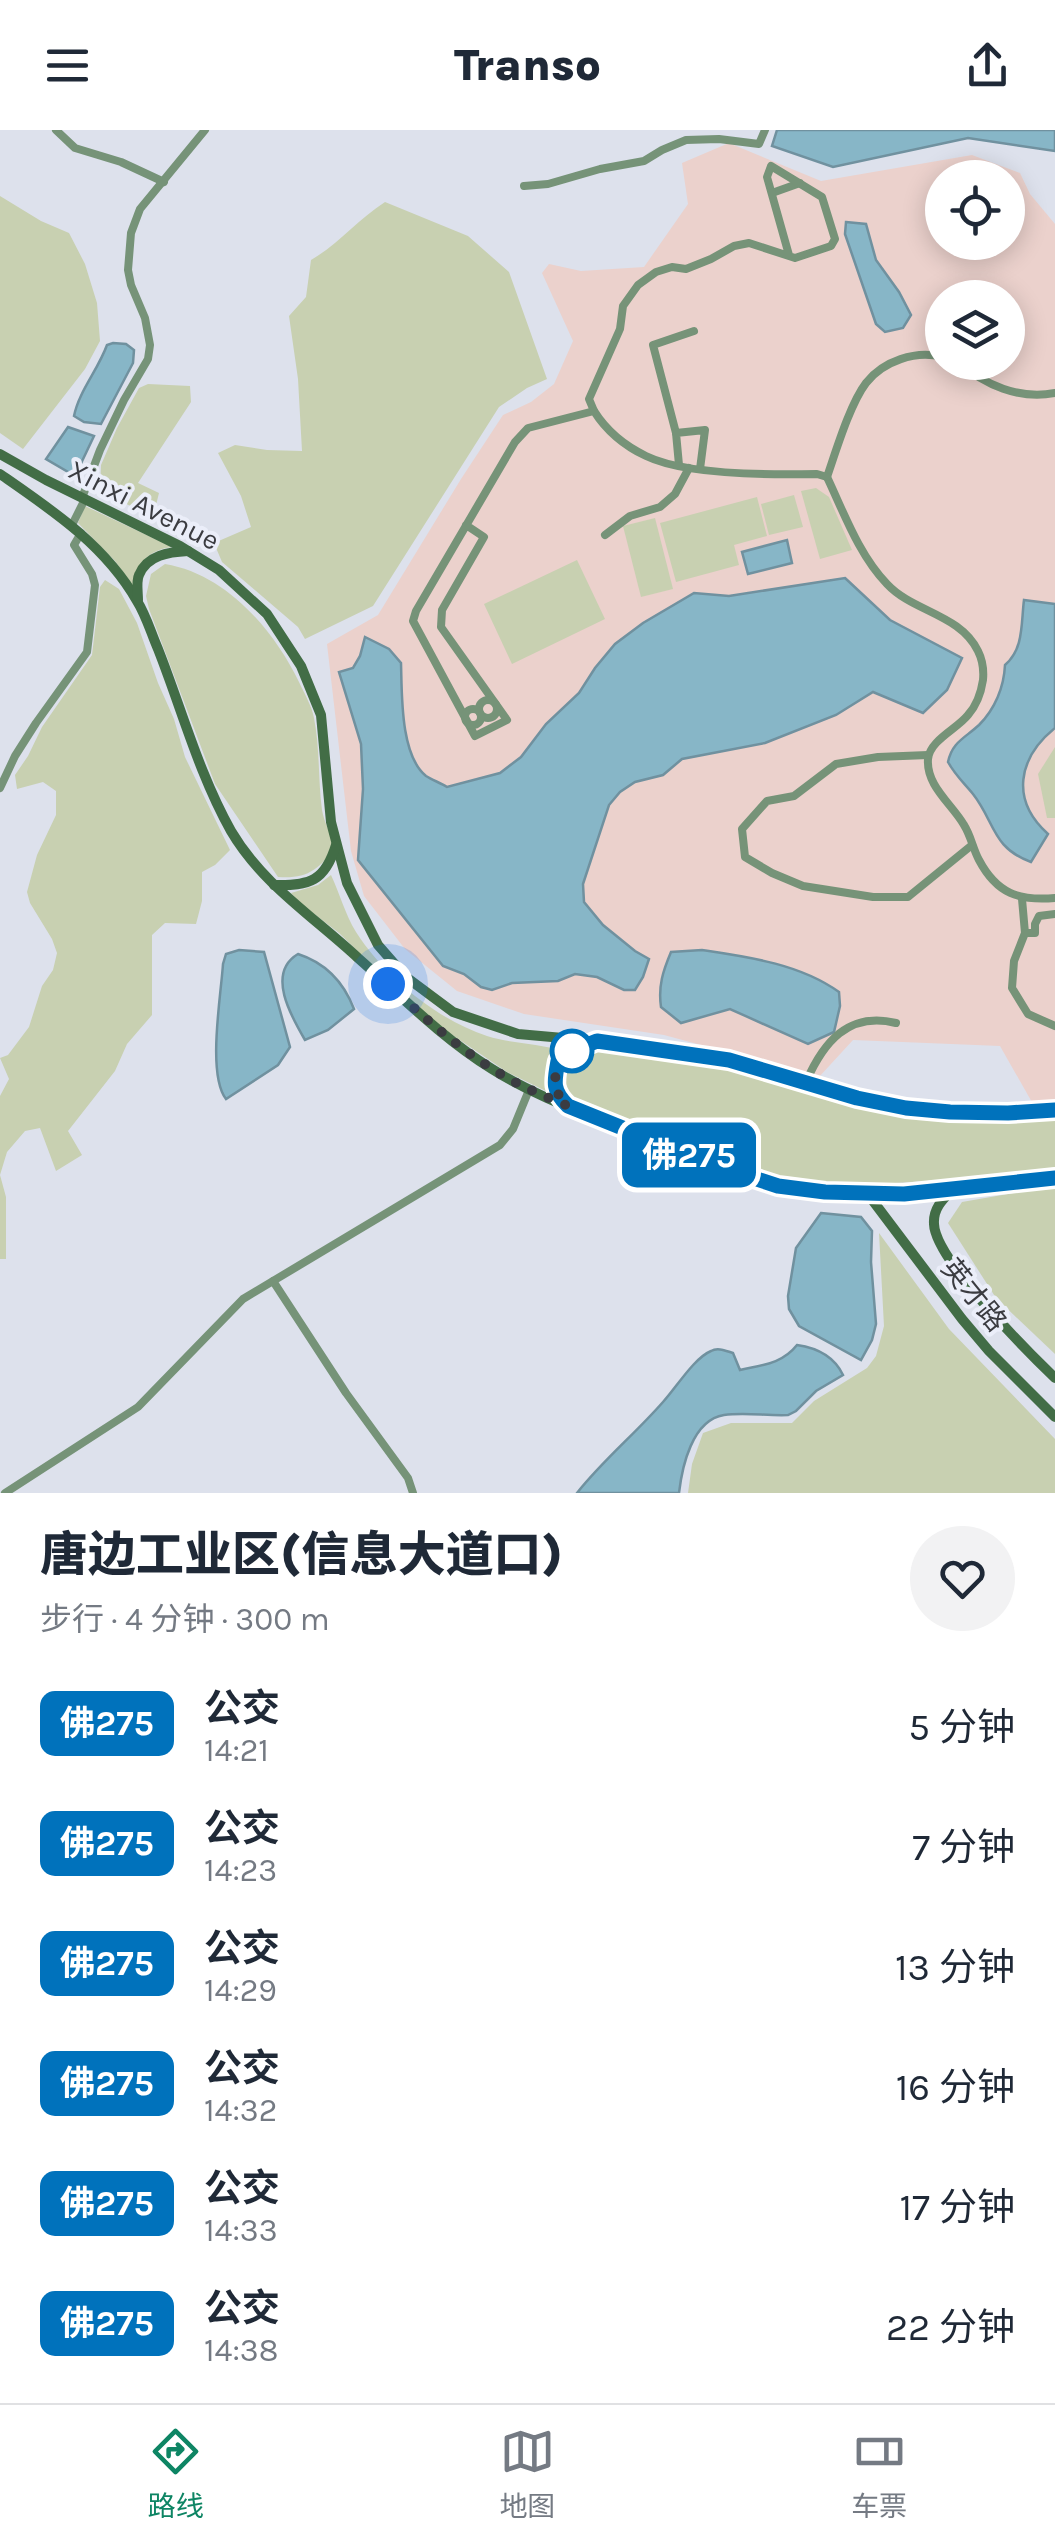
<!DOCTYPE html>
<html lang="zh">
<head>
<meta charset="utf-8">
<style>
  :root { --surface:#fff; --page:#f2f2f3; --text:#1f2937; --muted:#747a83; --line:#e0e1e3; --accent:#0e8564 }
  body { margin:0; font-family:Karla,"Noto Sans SC",sans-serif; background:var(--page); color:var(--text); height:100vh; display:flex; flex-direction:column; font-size:38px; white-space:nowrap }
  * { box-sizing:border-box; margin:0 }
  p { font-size:32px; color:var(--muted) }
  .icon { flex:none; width:55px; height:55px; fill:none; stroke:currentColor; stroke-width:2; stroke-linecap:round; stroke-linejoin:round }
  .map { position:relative; height:1363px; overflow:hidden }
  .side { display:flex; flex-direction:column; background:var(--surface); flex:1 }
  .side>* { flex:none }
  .badge { padding:0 20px; border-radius:15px; font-size:35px; line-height:65px }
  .buttons { position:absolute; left:925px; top:30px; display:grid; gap:20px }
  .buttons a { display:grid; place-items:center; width:100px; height:100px; border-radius:50%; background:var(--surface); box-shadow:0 5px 25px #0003; font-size:50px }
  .you { position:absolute; width:50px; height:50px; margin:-25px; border:8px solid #fff; border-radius:50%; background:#1a73e8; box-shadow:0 0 0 15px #1a73e833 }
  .map>.badge { position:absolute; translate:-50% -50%; box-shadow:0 0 0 5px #fff }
  .round { display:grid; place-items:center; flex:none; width:105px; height:105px; border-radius:52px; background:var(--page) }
  .head { display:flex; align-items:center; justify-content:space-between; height:170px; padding:0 40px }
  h1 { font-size:48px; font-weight:800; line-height:75px }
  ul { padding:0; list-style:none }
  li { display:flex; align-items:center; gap:30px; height:120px; padding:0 40px }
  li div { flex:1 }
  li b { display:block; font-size:38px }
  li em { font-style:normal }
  li .badge { min-width:110px; font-weight:700; text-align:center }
  header { display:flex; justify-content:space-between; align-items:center; height:130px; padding:0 40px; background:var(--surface); font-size:45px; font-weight:800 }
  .tab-bar { display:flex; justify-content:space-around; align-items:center; height:140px; border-top:2px solid var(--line); background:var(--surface); font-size:28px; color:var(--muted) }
  .tab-bar a { display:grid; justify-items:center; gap:5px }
  .tab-bar .selected { color:var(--accent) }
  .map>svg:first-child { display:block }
</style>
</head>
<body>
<header><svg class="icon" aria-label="menu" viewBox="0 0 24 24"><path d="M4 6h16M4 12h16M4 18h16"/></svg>Transo<svg class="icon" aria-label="share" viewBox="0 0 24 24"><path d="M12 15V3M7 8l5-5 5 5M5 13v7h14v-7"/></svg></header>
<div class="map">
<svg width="1055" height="1363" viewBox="0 0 1055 1363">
  <rect width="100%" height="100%" fill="#dde1ec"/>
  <path fill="#ebd1cc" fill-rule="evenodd" d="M729,13l92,38 151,-26 48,18 10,21 25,30v878l-22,2 -33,-58 -147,-6 -34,37 -155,-42 -140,-21 -67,-23 -52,-42 -41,-53 -13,-45 -24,-207 51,-29 83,-136 42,-64 28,-13 23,-18 19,-43 -31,-68 7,-9 32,7 63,-4 44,-63 -6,-41zM942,48h66v64h-66zM942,168h66v64h-66z"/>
  <g fill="#c8d0b1">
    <path d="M0,66l41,25 28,12 16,31 12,39 3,38 -15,28 -62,80 -23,-16z"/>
    <path d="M385,72l83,34 41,36 38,107 -20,9 -28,19 -126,199 -68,33 -7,-12 -76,-65 -8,-19 37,-16 -10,-31 -23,-43 17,-8 32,5 35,1 -4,-72 -9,-63 17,-19 5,-37c29,-17 46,-40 74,-58z"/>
    <path d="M148,254l42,2 1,16 -53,81 21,10 -6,24 -53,-26 1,-26 16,-37 22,-40z"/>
    <path d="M816,358l13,9 23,53 -32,9 -19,-68z"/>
    <path d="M794,365l9,32 -34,8 -8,-31z"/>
    <path d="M757,367l10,39 -33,9 5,20 -63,17 -16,-59z"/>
    <path d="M85,376l87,41c-23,3 -36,16 -39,39l-18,-25 -37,-38z"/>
    <path d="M655,388l18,71 -32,8 -18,-71z"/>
    <path d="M577,430l28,59 -93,45 -28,-60z"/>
    <path d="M165,434c61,10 108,65 134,118 5,11 13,24 15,36 6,30 4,62 8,92 2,12 9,25 14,36 -17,24 -29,33 -58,31l-63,-93 -66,-175 -3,-13 5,-22z"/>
    <path d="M105,450l14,9 18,34 21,60 16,36 11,38 45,93 -15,15 -13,7v29l-6,23 -31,-1 -13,12v80l-25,29 -12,27 -47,60 14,24 -26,16 -16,-43 -15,3 -18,21 -7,23 6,22v62h-6v-163l9,-17 -9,-21 8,-3 21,-28 13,-41 11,-16 4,-17 -5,-14 -22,-36 -3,-11 10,-37 19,-40v-24l-13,-9 -26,7 -2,-14 13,-19 14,-29 50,-72 8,-68z"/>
    <path d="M1055,617v71h-8l-9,-44z"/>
    <path d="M331,745c9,19 14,39 25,57 29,45 80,87 131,104 25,8 51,7 76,15 -12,12 -16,27 -11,43l-45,-22 -65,-44 -45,-39 -58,-56 -39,-30 -9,-10 27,-8z"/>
    <path d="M585,921h25l130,16 144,41 75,11 96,-2v56l-239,15 -42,-9 -74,-24 -120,-49c-28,-19 -24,-40 5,-55z"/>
    <path d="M1055,1056v168l-59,-56 -48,-75 14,-21z"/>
    <path d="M879,1103l70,96 106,110v54h-367l4,-29 11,-31 28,-10h61l22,-22 53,-33 9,-12 8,-30z"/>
  </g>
  <g fill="#87b6c7" stroke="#70919f" stroke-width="2.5">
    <path d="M777,0h278v21l-87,-13 -135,29 -61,-21z"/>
    <path d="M846,92l20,2 10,36 23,32 12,23 -8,13 -18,4 -9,-8 -31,-90z"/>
    <path d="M113,213l13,1 8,6 -1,13 -32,61 -17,-2 -10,-6c5,-25 24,-46 33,-71z"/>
    <path d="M68,297l26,9 -19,40 -29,-17z"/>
    <path d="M787,410l5,23 -44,11 -6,-22z"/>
    <path d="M845,448l45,42 72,38 -15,32 -24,23 -50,-21 -37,23 -71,28 -83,16 -19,16 -28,7 -15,10 -11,13 -26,79 1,18 19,23 32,26 14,8 -6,18 -8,13h-11l-27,-13 -22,-3 -17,7 -46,2 -20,7 -11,-3 -17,-13 -21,-8 -85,-106 5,-71 -2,-45 -22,-72 14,-4 7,-12 5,-19 24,12 12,14c1,30 -1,92 25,113 6,4 15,7 21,11l53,-14 21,-16 25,-33 33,-31 16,-25 20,-24 28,-21 51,-30 35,3z"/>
    <path d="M1024,470l31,4v124c-37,30 -45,72 -7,106l-17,28c-39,-14 -36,-40 -58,-68 -9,-11 -18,-19 -25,-32 4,-20 17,-24 31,-37 16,-16 25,-38 26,-60 19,-16 16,-42 19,-65z"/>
    <path d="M239,820l25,2 26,95 -12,18 -52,34c-19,-25 -5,-103 -3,-135l3,-10z"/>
    <path d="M702,820c47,7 98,14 137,42l1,14 -6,26 -26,12 -78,-35 -49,14 -20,-16c-3,-21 2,-36 10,-55z"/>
    <path d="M298,824c28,9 46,29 56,55l-26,21 -23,10c-14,-24 -39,-67 -7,-86z"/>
    <path d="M821,1083l40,4 11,14 -1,31 5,62 -4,16 -11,20 -62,-34 -10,-17 -1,-13 8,-48z"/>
    <path d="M797,1215c21,3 37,11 46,30l-27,16 -20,20 -8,4c-21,1 -43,-3 -64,0 -32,5 -42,52 -45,78h-102c26,-33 58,-59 86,-91 13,-14 31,-44 48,-51 7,-4 15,0 22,2l7,17c22,-5 42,-6 57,-25z"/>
  </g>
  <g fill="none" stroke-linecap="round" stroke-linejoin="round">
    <g stroke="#769378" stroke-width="8">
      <path d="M56,0l19,18 46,14 43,20"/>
      <path d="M524,56l24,-2 52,-15 44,-8 18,-11 24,-10 33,-1 40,5 6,-14"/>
      <path d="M772,63l28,-10"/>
      <path d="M958,232c27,23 61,38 97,31"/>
      <path d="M594,281l-5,-12 31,-70 3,-23 15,-21 18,-13 16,-5 14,2 25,-10 23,-13 15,-3 46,15 36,-12 4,-7 -13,-42 -51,-31 -4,11 22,78"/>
      <path d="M676,303l-23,-88 41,-14"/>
      <path d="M679,335l-3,-32 29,-3 -5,39"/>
      <path d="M827,347c17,36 32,78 60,107 26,28 73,30 91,67 5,10 6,18 5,29 -2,13 -6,25 -15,35 -11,14 -38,25 -40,44 -2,27 24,45 36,66 7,11 9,24 15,35 18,34 40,41 76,38"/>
      <path d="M827,347c9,-26 23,-73 39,-94 17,-22 50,-33 76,-26"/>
      <path d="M82,368l18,-48 24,-50 24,-41 2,-14 -5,-27 -14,-33 -3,-15 3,-37 9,-24 65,-79"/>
      <path d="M72,395l13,-26"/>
      <path d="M466,395l18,12 -42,73 -1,17 66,93 -32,16 -62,-115 3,-10 99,-169 13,-14 66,-17c12,19 31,35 52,45 39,19 127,19 171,18l10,3"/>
      <path d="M605,405l25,-19 30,-9 15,-13 14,-26"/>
      <circle cx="488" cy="579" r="9"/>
      <circle cx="473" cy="587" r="8"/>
      <path d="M928,625l-50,2 -42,7 -42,32 -27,5 -25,28 3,28 27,16 31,13 70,11h35l64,-52"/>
      <path d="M0,658l15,-32 21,-33 51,-71 8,-67 -3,-11 -18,-29 7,-12"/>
      <path d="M1022,769l3,34 -11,28 -2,27 16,26 27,12"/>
      <path d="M1025,803h10v-9l4,-8 16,-2"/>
      <path d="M806,952c17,-39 42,-71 90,-59"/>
      <path d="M273,1151l73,112 62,85 5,15"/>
      <path d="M5,1363l133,-86 105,-108 257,-154 13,-16 16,-39"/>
    </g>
    <g stroke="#426d46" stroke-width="10">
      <path d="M0,324l46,26 134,66 39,24 48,44 34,52 20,49 10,107 16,61 31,62 28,32 47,35 65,22 79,7 132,19 128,38 49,10 44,4 58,1 47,-3"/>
      <path d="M0,344c52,36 105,71 137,127 9,14 14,32 21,48 24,61 41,125 73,182 31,53 83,86 127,127 43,38 84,80 134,111 44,28 95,45 144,65 60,24 121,51 186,58 78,8 156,-6 233,-14"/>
      <path d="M138,470c0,-7 -2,-19 1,-25 8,-20 30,-23 49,-24"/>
      <path d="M274,755c36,1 51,-4 62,-40"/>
      <path d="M563,972c-11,-10 -7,-27 -5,-41l14,-10 20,-8"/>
      <path d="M952,1060c-10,10 -19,19 -18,34 1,35 93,127 121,154"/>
      <path d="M867,1063l95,126 27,32 66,66"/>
    </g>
  </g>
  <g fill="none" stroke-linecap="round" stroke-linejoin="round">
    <g stroke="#fff" stroke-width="22">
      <path id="line" d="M1055,980l-47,3 -58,-1 -44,-4 -49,-10 -128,-38 -132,-19 -25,10 -14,10c-4,21 -6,30 10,45l149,60 61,20 47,6 79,2 151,-16"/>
    </g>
    <use href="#line" stroke="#0072bc" stroke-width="15"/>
    <path stroke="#3b3c41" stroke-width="10" stroke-dasharray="0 18" d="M388,854c32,30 65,60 103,84 24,16 50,27 77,38 -16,-15 -14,-24 -10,-45l14,-10"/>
  </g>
  <circle fill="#fff" stroke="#0072bc" stroke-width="5" cx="572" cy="921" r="20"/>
  <g text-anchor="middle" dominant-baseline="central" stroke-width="8" stroke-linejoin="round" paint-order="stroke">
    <g font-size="28" fill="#3b3c41" stroke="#ebeef9">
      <text transform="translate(144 375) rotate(27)">Xinxi Avenue</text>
      <text transform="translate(974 1165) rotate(51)">英才路</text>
    </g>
  </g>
</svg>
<div class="buttons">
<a><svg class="icon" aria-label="locate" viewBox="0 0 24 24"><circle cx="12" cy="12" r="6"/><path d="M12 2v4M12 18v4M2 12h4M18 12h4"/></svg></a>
<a><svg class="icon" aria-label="layers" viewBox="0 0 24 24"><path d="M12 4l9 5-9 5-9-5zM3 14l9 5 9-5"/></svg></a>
</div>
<div class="you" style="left:388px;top:854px"></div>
<b class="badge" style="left:689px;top:1025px;background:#0072bc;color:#fff">佛275</b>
</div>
<section class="side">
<div class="head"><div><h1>唐边工业区(信息大道口)</h1><p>步行 · 4 分钟 · 300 m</p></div><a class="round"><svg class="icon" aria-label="heart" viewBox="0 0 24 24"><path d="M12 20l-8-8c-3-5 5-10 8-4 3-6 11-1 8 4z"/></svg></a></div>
<ul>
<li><span class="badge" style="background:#0072bc;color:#fff">佛275</span><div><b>公交</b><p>14:21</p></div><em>5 分钟</em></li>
<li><span class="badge" style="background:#0072bc;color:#fff">佛275</span><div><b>公交</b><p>14:23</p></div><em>7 分钟</em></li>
<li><span class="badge" style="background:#0072bc;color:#fff">佛275</span><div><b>公交</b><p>14:29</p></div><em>13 分钟</em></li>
<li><span class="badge" style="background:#0072bc;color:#fff">佛275</span><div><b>公交</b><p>14:32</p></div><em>16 分钟</em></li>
<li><span class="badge" style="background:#0072bc;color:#fff">佛275</span><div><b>公交</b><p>14:33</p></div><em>17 分钟</em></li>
<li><span class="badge" style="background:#0072bc;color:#fff">佛275</span><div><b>公交</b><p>14:38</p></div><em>22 分钟</em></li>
</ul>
</section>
<nav class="tab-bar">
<a class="selected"><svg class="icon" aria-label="directions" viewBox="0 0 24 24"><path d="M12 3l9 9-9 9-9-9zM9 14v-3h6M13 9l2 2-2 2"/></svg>路线</a>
<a><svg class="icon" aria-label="map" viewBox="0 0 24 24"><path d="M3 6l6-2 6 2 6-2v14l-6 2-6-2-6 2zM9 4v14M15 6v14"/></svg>地图</a>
<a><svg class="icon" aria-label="tickets" viewBox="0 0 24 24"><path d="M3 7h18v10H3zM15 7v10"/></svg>车票</a>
</nav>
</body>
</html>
